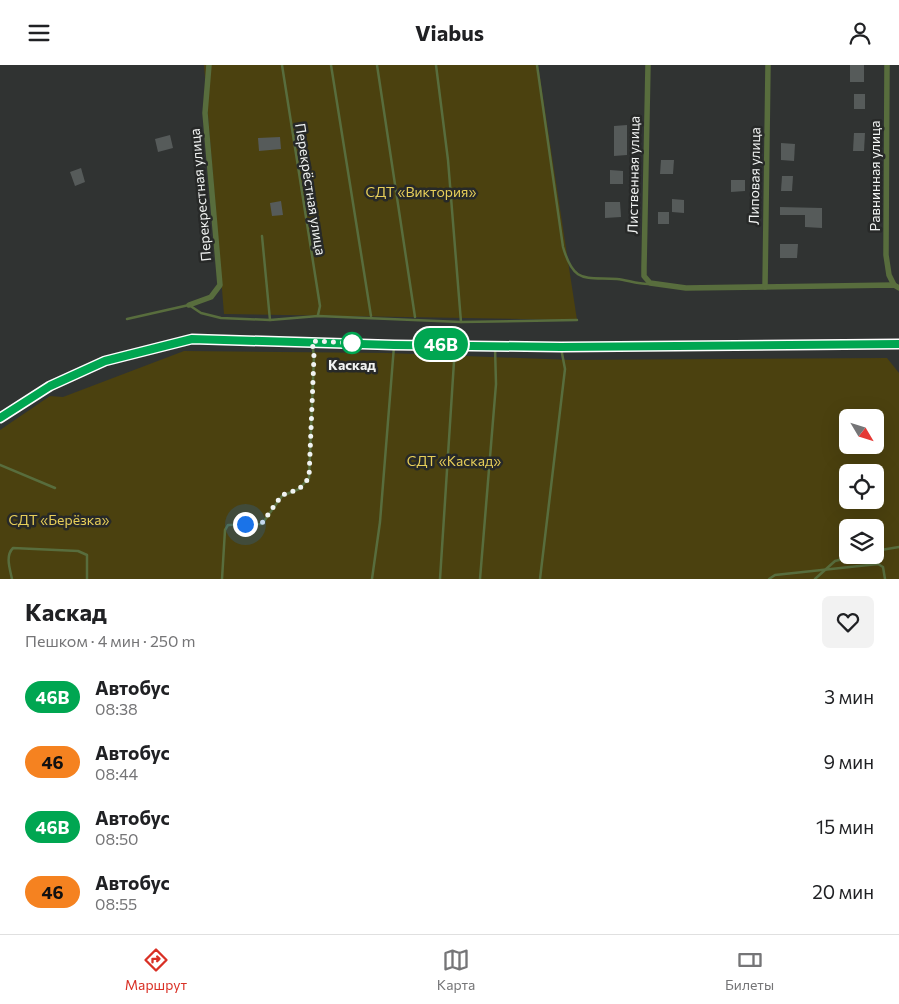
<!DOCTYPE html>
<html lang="ru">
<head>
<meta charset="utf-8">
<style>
  :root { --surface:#fff; --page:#f2f2f2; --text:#202124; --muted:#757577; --line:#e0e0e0; --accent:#d93025 }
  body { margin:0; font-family:Commissioner,sans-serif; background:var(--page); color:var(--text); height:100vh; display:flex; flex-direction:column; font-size:19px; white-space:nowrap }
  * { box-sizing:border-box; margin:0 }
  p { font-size:16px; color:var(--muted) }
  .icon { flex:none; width:28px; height:28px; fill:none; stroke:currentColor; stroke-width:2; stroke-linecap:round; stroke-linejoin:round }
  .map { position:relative; height:514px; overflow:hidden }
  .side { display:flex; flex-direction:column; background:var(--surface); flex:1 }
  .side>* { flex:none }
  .badge { padding:0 10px; border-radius:16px; font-size:18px; line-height:32px }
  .needle { width:32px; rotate:128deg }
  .buttons { position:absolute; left:839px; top:344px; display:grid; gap:10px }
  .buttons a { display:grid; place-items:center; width:45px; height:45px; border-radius:8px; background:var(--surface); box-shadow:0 5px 20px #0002; font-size:25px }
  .you { position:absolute; width:25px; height:25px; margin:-12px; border:4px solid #fff; border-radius:50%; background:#1a73e8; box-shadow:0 0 0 8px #1a73e833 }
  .map>.badge { position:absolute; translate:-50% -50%; box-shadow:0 0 0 2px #fff }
  .round { display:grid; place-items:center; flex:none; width:52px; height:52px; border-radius:8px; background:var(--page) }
  .headline { display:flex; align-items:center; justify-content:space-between; height:85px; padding:0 25px }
  h1 { font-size:24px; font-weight:700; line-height:38px }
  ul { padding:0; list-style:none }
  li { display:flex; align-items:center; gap:15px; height:65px; padding:0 25px }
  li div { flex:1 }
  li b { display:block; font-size:19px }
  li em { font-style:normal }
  li .badge { min-width:55px; font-weight:700; text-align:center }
  header { display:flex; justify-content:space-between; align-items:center; height:65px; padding:0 25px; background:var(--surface); font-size:22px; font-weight:700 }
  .dock { display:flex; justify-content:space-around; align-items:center; height:70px; border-top:1px solid var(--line); background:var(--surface); font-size:14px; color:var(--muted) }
  .dock a { display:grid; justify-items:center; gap:2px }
  .dock .selected { color:var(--accent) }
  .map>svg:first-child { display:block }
</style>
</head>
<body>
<header><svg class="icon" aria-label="menu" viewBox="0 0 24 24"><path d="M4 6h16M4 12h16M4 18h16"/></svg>Viabus<svg class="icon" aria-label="person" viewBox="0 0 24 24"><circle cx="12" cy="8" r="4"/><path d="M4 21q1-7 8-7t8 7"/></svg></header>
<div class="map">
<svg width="899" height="514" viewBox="0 0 899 514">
  <rect width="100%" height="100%" fill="#303332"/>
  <g fill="#4b410f" fill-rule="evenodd">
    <path d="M204,0h334l39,255 -353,-6z"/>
    <path d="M184,286l204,2 183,7 316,-2 12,15v206h-899v-149l50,-34 13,1zM848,352h27v28h-27zM848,408h27v27h-27zM848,462h27v28h-27z"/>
  </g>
  <g fill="#565b5a">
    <rect x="850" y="0" width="14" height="17"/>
    <rect x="854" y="29" width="11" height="15"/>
    <path d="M627,60v30l-13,1v-30z"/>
    <path d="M854,68h11l-1,18h-11z"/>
    <path d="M170,70l3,13 -15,4 -3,-13z"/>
    <path d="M280,72l1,12 -22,2 -1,-13z"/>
    <path d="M781,78l14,1 -1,17 -13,-1z"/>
    <path d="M661,95h13l-1,14h-13z"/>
    <path d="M81,103l4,14 -10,4 -5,-14z"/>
    <path d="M610,105l13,1v13h-13z"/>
    <path d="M782,111h11l-1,15h-11z"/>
    <path d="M731,115h14v11l-14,1z"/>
    <path d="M672,134l12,1v13l-12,-1z"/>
    <path d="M281,136l2,14 -11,1 -2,-13z"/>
    <path d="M605,137h15l1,15 -16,1z"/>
    <path d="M780,142l42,1v20l-17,-1v-12h-25z"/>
    <rect x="658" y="147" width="11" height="12"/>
    <path d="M780,179h18l-1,14h-17z"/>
  </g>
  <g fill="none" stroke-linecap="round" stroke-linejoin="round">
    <g stroke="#586d3d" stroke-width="2.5">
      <path d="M282,0l38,241 -2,9"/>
      <path d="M331,0l40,251"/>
      <path d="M377,0l38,252"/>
      <path d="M436,0l12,95 13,162"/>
      <path d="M537,0l26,182c11,37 21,30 54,32 10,1 20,5 31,5"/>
      <path d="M262,171l8,84"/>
      <path d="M127,254l62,-14 12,8 20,5 49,2 48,-4 143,6 116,-2"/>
      <path d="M0,400l55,23"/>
      <path d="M875,486l24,-4"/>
      <path d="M12,514c-2,-10 -7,-23 1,-31l65,3 9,4v24"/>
      <path d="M222,514l3,-49 3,-5 34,-1 20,-28 17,-7 10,-11 5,-122 -2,-13"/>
      <path d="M372,514l8,-57 14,-176"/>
      <path d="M440,514l15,-233"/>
      <path d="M480,514l16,-195 -1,-37"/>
      <path d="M540,514l25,-210 -4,-21"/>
      <path d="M769,514l6,-4 103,-11 5,3 2,12"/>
      <path d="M815,514l20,-18 24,-6"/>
    </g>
    <g stroke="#586d3d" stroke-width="5.5">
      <path d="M648,0l-4,202v9l6,7 36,5 208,-3 5,3"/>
      <path d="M887,0l-1,190 3,20 5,10"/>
      <path d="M765,222l3,-222"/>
      <path d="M189,240l22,-8 9,-12 -15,-172 4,-48"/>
    </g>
    <path stroke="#586d3d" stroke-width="7" d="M0,353l50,-32 55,-25 87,-22 202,6 162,1 343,-2"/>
  </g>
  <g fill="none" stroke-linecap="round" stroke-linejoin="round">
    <g stroke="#fff" stroke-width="11">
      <path id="line" d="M0,353l50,-32 55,-25 87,-22 202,6 167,2 338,-3"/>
    </g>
    <use href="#line" stroke="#00a651" stroke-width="8"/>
    <path stroke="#f1f3f2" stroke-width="5" stroke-dasharray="0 9" d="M245,459l17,-1 20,-28 17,-6 10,-11 5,-122 -2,-15 40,2"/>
  </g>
  <circle fill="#fff" stroke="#00a651" stroke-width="2.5" cx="352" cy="278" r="10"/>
  <g text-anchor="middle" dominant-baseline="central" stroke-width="5" stroke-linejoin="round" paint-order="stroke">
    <g font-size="14" fill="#f1f3f2" stroke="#272928">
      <text transform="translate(633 110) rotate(-89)">Лиственная улица</text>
      <text transform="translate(754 111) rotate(-89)">Липовая улица</text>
      <text transform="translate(874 111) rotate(-90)">Равнинная улица</text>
      <text transform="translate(311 124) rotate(81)">Перекрёстная улица</text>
      <text transform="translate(200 130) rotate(-95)">Перекрестная улица</text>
    </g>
    <g font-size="14" fill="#e7ce59" stroke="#272928">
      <text x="421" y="126">СДТ «Виктория»</text>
      <text x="454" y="395">СДТ «Каскад»</text>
      <text x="59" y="454">СДТ «Берёзка»</text>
    </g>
    <g font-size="14" font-weight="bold" fill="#f1f3f2" stroke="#272928">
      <text x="352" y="299">Каскад</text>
    </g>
  </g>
</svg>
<div class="buttons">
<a><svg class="needle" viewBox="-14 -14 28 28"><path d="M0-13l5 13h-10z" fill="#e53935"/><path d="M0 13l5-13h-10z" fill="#757577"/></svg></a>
<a><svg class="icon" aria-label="locate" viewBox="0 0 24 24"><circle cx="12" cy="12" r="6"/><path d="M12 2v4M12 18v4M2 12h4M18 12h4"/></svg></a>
<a><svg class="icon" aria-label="layers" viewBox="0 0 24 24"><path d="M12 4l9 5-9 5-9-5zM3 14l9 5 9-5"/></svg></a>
</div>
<div class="you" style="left:245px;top:459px"></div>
<b class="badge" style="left:441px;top:279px;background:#00a651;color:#fff">46В</b>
</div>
<section class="side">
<div class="headline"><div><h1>Каскад</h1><p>Пешком · 4 мин · 250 m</p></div><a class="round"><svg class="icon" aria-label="heart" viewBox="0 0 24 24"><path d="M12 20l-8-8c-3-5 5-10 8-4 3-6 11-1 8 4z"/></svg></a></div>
<ul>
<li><span class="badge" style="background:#00a651;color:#fff">46В</span><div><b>Автобус</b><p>08:38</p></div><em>3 мин</em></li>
<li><span class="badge" style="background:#f58220;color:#111">46</span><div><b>Автобус</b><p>08:44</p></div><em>9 мин</em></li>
<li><span class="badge" style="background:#00a651;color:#fff">46В</span><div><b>Автобус</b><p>08:50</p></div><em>15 мин</em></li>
<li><span class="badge" style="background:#f58220;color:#111">46</span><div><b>Автобус</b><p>08:55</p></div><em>20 мин</em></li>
</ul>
</section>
<nav class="dock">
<a class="selected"><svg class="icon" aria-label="directions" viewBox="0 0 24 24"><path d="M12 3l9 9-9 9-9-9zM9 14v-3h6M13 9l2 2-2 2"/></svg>Маршрут</a>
<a><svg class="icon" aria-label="map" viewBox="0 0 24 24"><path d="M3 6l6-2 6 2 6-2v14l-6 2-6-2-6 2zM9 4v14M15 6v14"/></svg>Карта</a>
<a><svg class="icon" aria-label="tickets" viewBox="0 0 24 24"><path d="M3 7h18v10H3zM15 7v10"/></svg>Билеты</a>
</nav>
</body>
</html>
